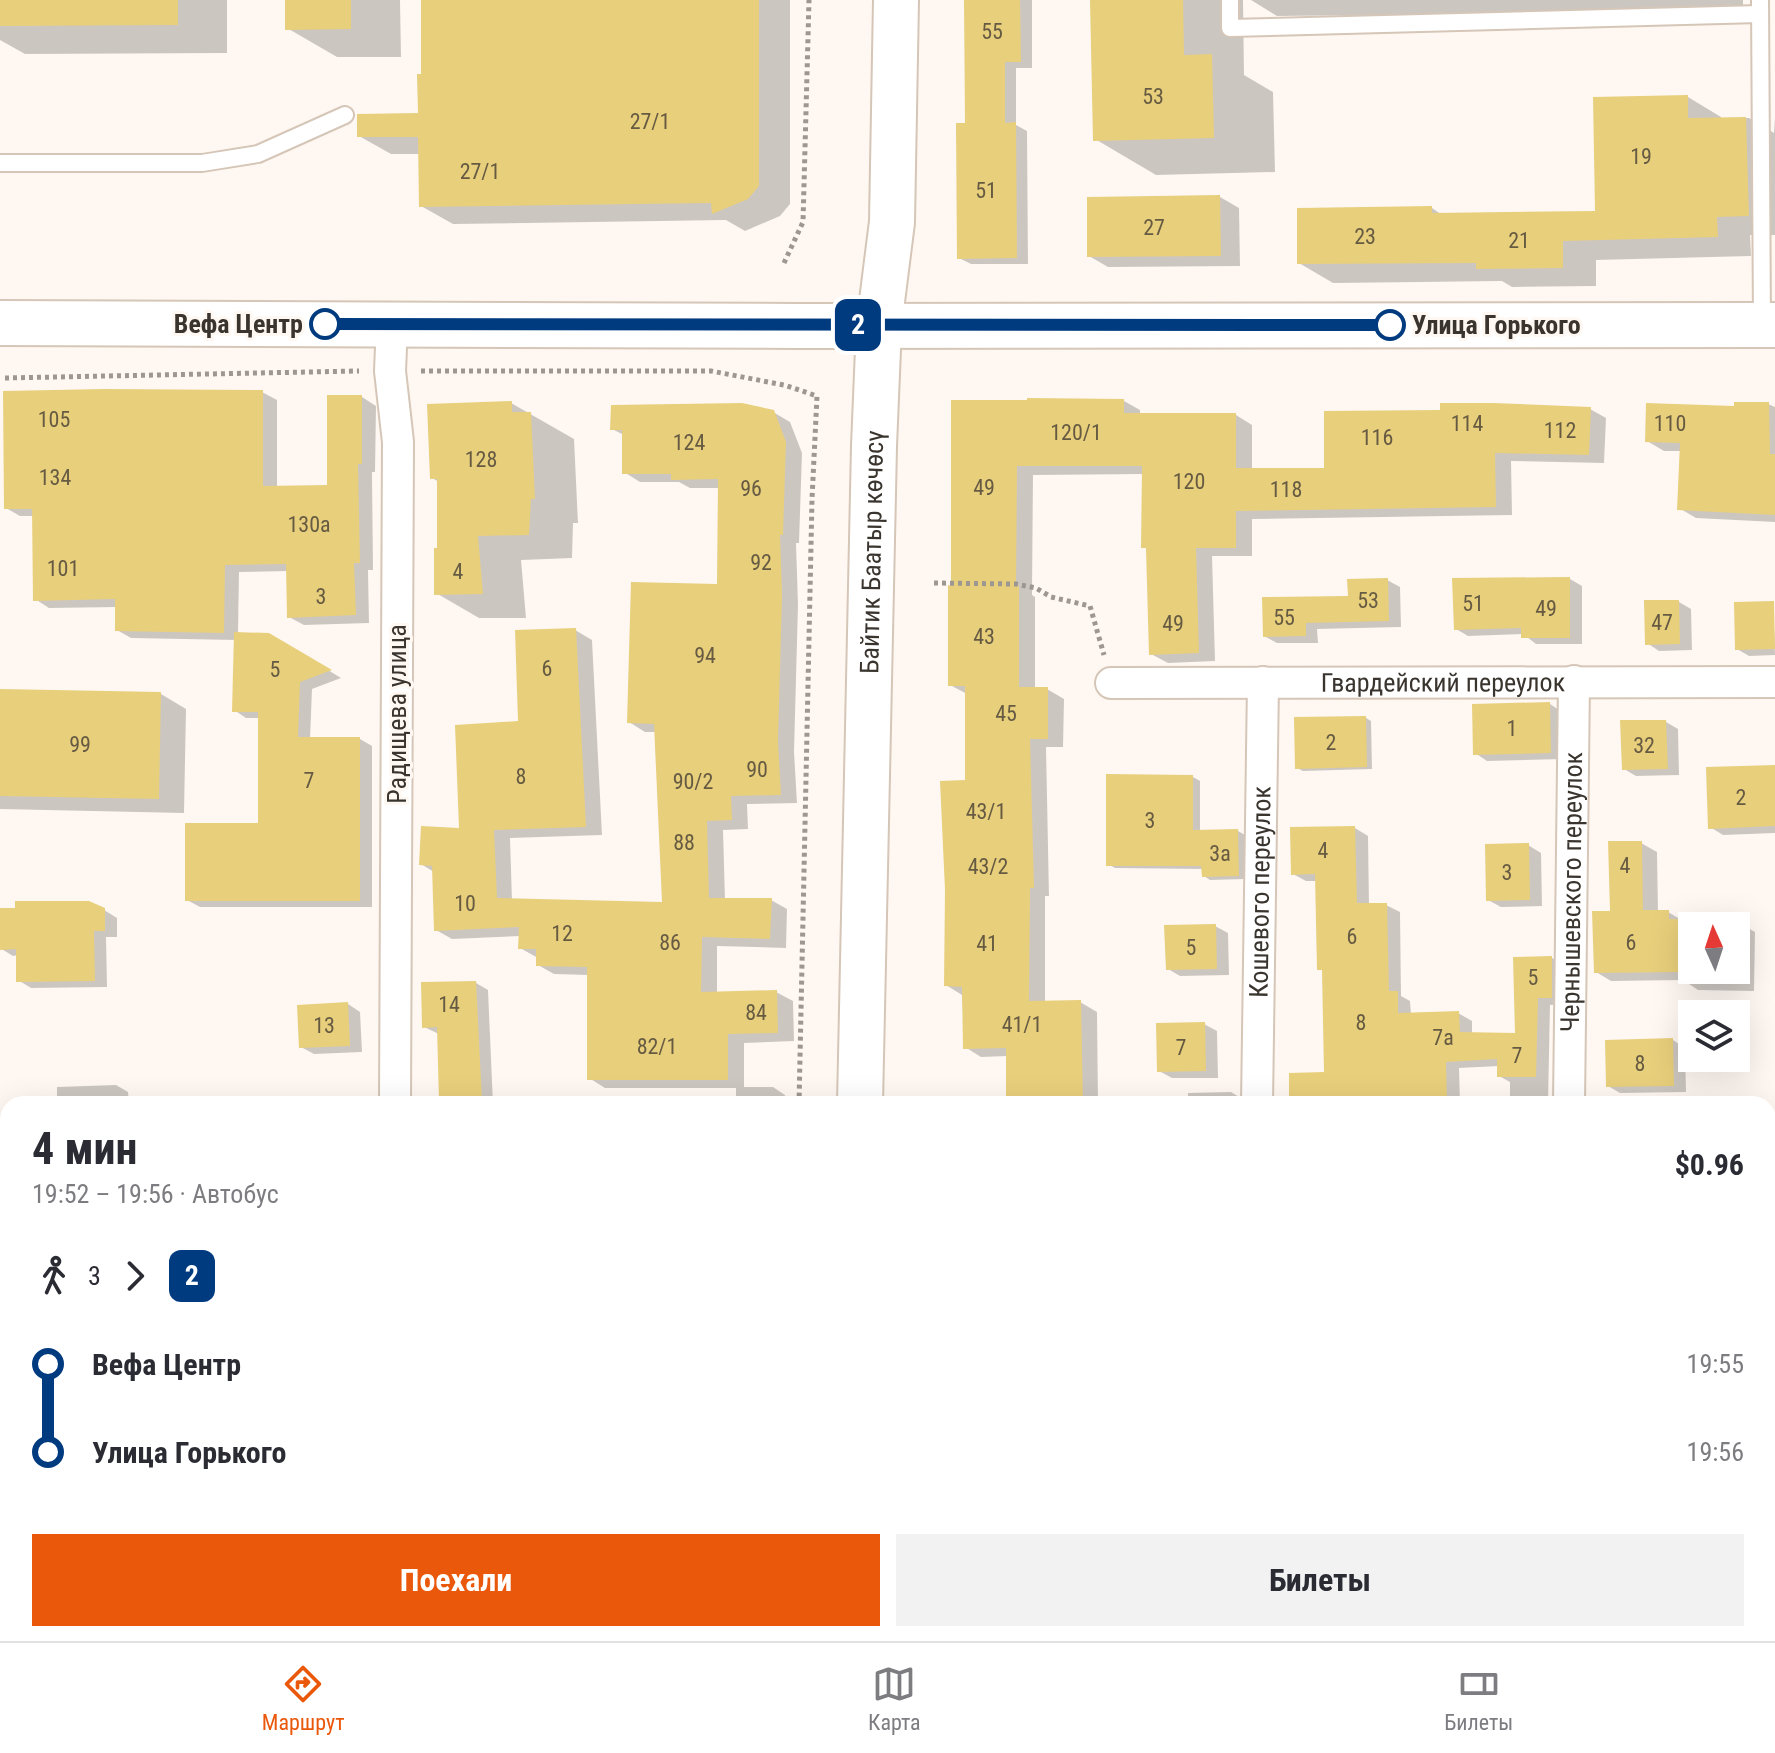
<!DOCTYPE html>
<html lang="ru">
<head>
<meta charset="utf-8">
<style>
  :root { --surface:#fff; --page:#f2f2f3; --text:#2b2b33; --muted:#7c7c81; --line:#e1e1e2; --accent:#ea580c }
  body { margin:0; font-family:"Roboto Condensed",sans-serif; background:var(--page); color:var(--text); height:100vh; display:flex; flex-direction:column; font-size:30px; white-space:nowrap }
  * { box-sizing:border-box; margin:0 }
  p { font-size:26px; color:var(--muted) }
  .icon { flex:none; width:44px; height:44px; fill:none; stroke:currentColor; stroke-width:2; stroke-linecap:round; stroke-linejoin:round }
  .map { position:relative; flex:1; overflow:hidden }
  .details { position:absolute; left:0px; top:1096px; width:1776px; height:546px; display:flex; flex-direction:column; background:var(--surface); border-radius:24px 24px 0 0; box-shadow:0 8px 32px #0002 }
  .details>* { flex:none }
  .badge { padding:0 16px; border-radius:12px; font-size:28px; line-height:52px }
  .needle { width:52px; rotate:357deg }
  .tools { position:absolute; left:1678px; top:912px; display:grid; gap:16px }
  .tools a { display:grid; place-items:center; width:72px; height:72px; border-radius:0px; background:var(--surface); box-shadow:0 8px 32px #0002; font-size:40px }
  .map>.badge { position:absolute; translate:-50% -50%; box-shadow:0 0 0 4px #fff }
  .legs { display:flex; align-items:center; gap:12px; height:88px; padding:0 32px; font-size:26px }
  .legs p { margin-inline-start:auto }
  .overview { display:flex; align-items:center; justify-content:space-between; height:136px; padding:0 32px }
  h1 { font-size:44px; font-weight:700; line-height:60px }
  .action { display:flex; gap:16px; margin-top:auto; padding:16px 32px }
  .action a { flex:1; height:92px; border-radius:0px; background:var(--accent); color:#fff; font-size:32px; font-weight:700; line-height:92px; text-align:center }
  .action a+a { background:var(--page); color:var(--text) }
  ul { padding:0 32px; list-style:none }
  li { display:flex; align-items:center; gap:28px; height:88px; font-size:30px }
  li i { display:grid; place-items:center; width:12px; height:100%; margin:0 10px; background:currentColor }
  li i::after { content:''; width:20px; height:20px; margin:-10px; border:6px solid; border-radius:50%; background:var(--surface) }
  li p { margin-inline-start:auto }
  li:first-child i { background:linear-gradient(#0000 50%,currentColor 0) }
  li:last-child i { background:linear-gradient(currentColor 50%,#0000 0) }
  .tab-bar { display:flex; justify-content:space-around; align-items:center; height:112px; border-top:2px solid var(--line); background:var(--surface); font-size:22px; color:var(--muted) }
  .tab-bar a { display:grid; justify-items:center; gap:4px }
  .tab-bar .selected { color:var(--accent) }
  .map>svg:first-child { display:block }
</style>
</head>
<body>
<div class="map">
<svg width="1775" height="1641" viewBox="0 0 1775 1641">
  <rect width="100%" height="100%" fill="#fff8f2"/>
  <rect fill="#f9ecdf" x="181" y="1634" width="69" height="7"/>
  <g fill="#0003" fill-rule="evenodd">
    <path d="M0,0h227v53l-202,1 -25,-14z"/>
    <path d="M287,0h113l1,57h-64l-50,-29z"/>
    <path d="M423,0h367v204l-10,12 -35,15 -19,-11 -273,4 -32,-18v-52h-30l-32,-18 61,-21 3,-39z"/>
    <path d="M966,0h66v68h-16v57l11,6 1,133h-57l-12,-6 8,-133z"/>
    <path d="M1092,0h151l1,75 29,17 2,80 -119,3 -61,-36z"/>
    <path d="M1251,0h492v11l-466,5z"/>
    <path d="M1688,97l33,20v2l28,-1 25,15 1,-15v117h-25l1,21 -155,4v26l-84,1 -10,-6 -169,2 -34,-20 133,-55 10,7 155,-2z"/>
    <path d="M1220,197l19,11 1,58 -132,1 -19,-11z"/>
    <path d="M262,392l15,8v88l52,-1 33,-90 14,9 -1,66h-3l1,98h-5l1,53 -65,2 -15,-8 -1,-46 -49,1 -1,62h31l72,44 -29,11 -2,50h50l12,7v161h-172l-13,-7 73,-75v-107h-14l-12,-8 2,-70 -105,-2 -14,-8v-23l-68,1 -14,-9 -1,-83h-14l-14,-8z"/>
    <path d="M1124,401l16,9v5h96l16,10v45l74,-1 264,-60 16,9 -2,45 -93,-2 1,54 -260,4v37h-40l3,105 -47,2 -17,-9 -3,-105 -5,-2 1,-73 -111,1 -1,120 3,2v92h12l17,10 -1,48h-17l3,149h-4v107l35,-1 17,10 1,92h-90v-48l-27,1 -16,-10 -3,-52 -16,-10 21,-203v-88l-17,-9 3,-97v-186z"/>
    <path d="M511,403l63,36 4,84h-5l-1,35 -51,2 5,58h-47l-43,-25 3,-43v-68l-7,-4z"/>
    <path d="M1768,404l7,3v115l-79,-4 -17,-10 3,-57h-18l-17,-10 89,-33z"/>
    <path d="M773,412l17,10 12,31 -3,90h-3l2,62 -4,147 3,51 -50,1 1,25 -25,1 2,70h46l16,9 -1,39 -69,-2v47l59,-1 17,9 1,40 -50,2v44h29l12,8v9h-49v-16h-131l-16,-10v-103l-35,-1 -16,-9v-7l-18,-10v-12l-68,3 -16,-9 -2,-58 -13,-8 40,-34 114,-200 17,10 10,195 -92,3 2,63 152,3 -7,-172h-12l-16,-10 90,-136 1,-98h-30l-11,-6h-39l-16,-10v-37l-12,-6z"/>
    <path d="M1570,579l12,7v58h-46l-13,-10 -55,2 -12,-7z"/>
    <path d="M1387,580l13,7 1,40 -84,2 1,14h-41l-13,-7z"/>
    <path d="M1679,602l12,7 1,41 -33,1 -12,-8z"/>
    <path d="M1773,603l2,52 -26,1 -12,-7z"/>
    <path d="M0,691l161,3 25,15 -2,104 -184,-4z"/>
    <path d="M1550,704l12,8 1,47 -76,2 -12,-8z"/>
    <path d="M1366,718l5,3 1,48 -69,2 -6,-3z"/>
    <path d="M1666,722l12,7 1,46 -43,1 -12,-7z"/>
    <path d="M1775,767v66l-52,2 -13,-8z"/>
    <path d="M1193,777l7,4v51l38,-1 7,4 1,44 -36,1 -6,-4 -1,-7 -88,-1 -7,-4z"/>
    <path d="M1355,828l13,8 1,69h17l14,7 1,84 9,5 1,14 47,-2 14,8v13l45,1 35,-77 13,7v39l-15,1 -2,99h-38v-22l-11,-6v-10l-40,2 1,36h-169l35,-30 -2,-103 -5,-2 -2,-88h-11l-13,-7z"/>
    <path d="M1641,843l16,9 1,60h10l17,10 54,1 16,9 -1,59 -56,-1 -15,-10 -72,1 -15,-9 16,-59zM1692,926h44v44h-44z"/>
    <path d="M1528,845l13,8 1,53 -41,1 -13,-7z"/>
    <path d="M0,910h104l13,8v19h-11l1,50 -76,1 -13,-8v-25l-5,1 -13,-8z"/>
    <path d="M1215,926l13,7 1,42 -49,1 -12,-7z"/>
    <path d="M476,983l12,7 5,114h-47l-5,-3 -2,-67 -15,-7z"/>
    <path d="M348,1004l12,8 2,40 -48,2 -13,-7z"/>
    <path d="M1204,1024l13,7 1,47h-46l-13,-7z"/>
    <path d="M1673,1040l12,8 1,44 -66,1 -12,-7z"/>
    <path d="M116,1085l12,7 1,12h-72v-17z"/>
    <path d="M1231,1092l13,8v4h-56v-11z"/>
    <path d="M308,1100h43l7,4h-102z"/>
    <path d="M1768,1286h7v111l-2,-2 -5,-53z"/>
    <path d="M1768,1595l2,1 1,45h-159v-7h156z"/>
    <rect x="54" y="1634" width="103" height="7"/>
    <rect x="504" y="1634" width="290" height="7"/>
    <rect x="927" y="1634" width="77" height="7"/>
    <rect x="1152" y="1634" width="71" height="7"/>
    <path d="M1407,1634h112v7h-106l-6,-3z"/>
  </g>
  <g fill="#e8cf7c" fill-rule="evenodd">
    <path d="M0,0h178v25l-178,1z"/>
    <path d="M285,0h66v29l-66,1z"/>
    <path d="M421,0h338v186l-11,13 -36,15 -1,-11 -292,4 -1,-70h-61v-23l61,-1 -1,-39h4z"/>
    <path d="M964,0h56l1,62h-16v61l11,-1 1,136 -60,1 -1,-136h9z"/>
    <path d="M1090,0h93l1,55 28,-1 2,84 -121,3z"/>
    <path d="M1688,95v23l58,-1 3,99 -32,1 1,20 -155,4v27l-87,1v-6l-179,1v-56l135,-2v7l163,-2 -2,-114z"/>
    <path d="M1220,195l1,61 -134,1v-60z"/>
    <path d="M104,389l159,1v96l64,-1v-90h35v69h-4l2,99h-6l2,52 -69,3 -1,-54 -61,1 -1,68 -109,-2v-32l-82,2 -1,-92h-28l-1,-118z"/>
    <path d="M1027,398l97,1v14h112v55h88v-57l116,-1v-7h53l98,4 -2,48 -94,-2 1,54 -260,4v37h-40l3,105 -50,2 -3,-107h-5l1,-82h-125l-1,120h3v101h29v52h-18l4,149h-4l-1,113 52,-1 2,104h-77v-56l-43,1 -1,-62 -18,-1 1,-96 -5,-109 25,-1v-94h-17v-101l3,1v-186h76z"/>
    <path d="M512,401v11h19l4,87h-4l-2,36 -51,1 5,58 -49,1v-47h3v-69h-7l-3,-75z"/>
    <path d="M1734,402h35l1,52h5v61l-98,-5 3,-67 -35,-1 1,-39 88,3z"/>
    <path d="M742,403l32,7 12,32 -3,93h-3l2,59 -4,148 3,53 -50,1 1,24 -25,1 2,77h63l-2,41 -68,-2 -1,55 76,-2 1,43 -50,1v46h-141v-113l-51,-1v-17h-18l1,-22 -85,4 -2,-65 -13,-1 2,-39 38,2 -4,-103 63,-4 -3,-91 61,-2 10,199 -92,3 3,68 165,4 -8,-178 -27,-1 4,-141 86,2 1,-105 -47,1v-6h-49v-44h-12l1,-25z"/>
    <path d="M1570,577v61h-49v-10l-67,2 -2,-52z"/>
    <path d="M1388,578l1,43 -83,2v13l-43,1 -1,-40 86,-1 -1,-17z"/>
    <path d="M1644,600h35l1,44 -35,1z"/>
    <path d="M1774,601l1,48 -40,1 -1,-48z"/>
    <path d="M234,632l35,1 63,37 -32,12 -2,55h62v164h-175v-78h73v-111h-26z"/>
    <path d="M0,689l161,3 -2,107 -159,-3z"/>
    <path d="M1550,702l1,51 -78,2 -1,-51z"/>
    <path d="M1366,716l1,51 -72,2 -1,-52z"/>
    <path d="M1620,720h46l2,49 -46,1z"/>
    <path d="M1775,765v61l-67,3 -2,-62z"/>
    <path d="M1106,774l87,1v55l45,-1 1,47 -37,1 -1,-11h-95z"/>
    <path d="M1355,826l2,77h30l2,88h9v22l61,-2 1,21 55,1 -2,-76 39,-1v42h-14l-2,79h-39v-18l-51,3 1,42h-158v-31l35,-1 -2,-102h-5l-2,-96 -24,1 -1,-48z"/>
    <path d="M1608,841h34l1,69h26v9l71,2 -2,63 -57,-2v-10l-87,1 -2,-62h18zM1692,926h44v44h-44z"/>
    <path d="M1529,843l1,57 -44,1 -1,-57z"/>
    <path d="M15,901h74l16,7v23h-11l1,50 -79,1v-33l-16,1v-42h15z"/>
    <path d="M1216,924l1,45 -51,1 -2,-45z"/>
    <path d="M476,981l6,120 -43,1 -2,-75 -15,1 -1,-46z"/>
    <path d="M348,1002l2,44 -51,2 -2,-43z"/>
    <path d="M1205,1022l1,49 -49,1 -1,-49z"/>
    <path d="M1673,1038l1,48 -68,1 -1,-47z"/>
  </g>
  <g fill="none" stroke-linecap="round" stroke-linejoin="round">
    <g stroke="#d5c6b7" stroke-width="20">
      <g id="lane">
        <path d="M1230,0v28l530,-14"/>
        <path d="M1760,0l2,323"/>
        <path d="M0,163h202l56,-9 87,-39"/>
      </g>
    </g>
    <g stroke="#d5c6b7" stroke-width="34">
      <g id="street">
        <path d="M392,324l-2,47 8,71 -3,662"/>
        <path id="s1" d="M1111,683l664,-1"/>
        <path id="s2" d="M1257,1104l6,-422"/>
        <path id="s3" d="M1569,1104l5,-423"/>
        <path d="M0,1417h8"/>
        <path d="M1768,1457h7"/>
        <path d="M390,1641v-7"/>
        <path d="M1250,1641v-7"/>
        <path d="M1563,1641v-7"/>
      </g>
    </g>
    <g stroke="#d5c6b7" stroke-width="48">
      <g id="primary">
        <path d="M0,323l799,3 976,-1"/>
        <path id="s4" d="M860,1104l14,-658 5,-121 13,-103 4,-222"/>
        <path d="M848,1641v-7"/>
      </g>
    </g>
    <g stroke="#9d9791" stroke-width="5" stroke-dasharray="4 4" stroke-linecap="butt">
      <path d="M784,263l19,-41 6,-222"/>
      <path d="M421,371h290l73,14 33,11 -5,103 -13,605"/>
      <path d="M5,378l354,-7"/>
      <path d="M934,583l82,1 20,4 15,9 39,9 14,49"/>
      <path d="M788,1641v-7"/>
    </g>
    <use href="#lane" stroke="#fff" stroke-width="16"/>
    <use href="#street" stroke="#fff" stroke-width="30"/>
    <use href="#primary" stroke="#fff" stroke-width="44"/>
  </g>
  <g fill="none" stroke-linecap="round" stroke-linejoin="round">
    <g stroke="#fff" stroke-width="18">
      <path id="line-1" d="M325,324l1065,1"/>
    </g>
    <use href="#line-1" stroke="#003b80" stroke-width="12"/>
  </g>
  <g fill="#fff" stroke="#003b80" stroke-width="4">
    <circle cx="325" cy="324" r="14"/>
    <circle cx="1390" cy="325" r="14"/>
  </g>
  <g text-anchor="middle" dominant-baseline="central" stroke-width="6" stroke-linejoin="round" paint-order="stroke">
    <g font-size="22" fill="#665b42">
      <text x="992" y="31">55</text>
      <text x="1153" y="96">53</text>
      <text x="650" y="121">27/1</text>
      <text x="1641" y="156">19</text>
      <text x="480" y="171">27/1</text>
      <text x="986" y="190">51</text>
      <text x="1154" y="227">27</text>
      <text x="1365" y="236">23</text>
      <text x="1519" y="240">21</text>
      <text x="54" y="419">105</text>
      <text x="1467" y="423">114</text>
      <text x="1670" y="423">110</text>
      <text x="1560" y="430">112</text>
      <text x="1076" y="432">120/1</text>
      <text x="1377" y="437">116</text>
      <text x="689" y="442">124</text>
      <text x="481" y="459">128</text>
      <text x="55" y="477">134</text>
      <text x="1189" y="481">120</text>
      <text x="984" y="487">49</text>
      <text x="751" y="488">96</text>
      <text x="1286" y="489">118</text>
      <text x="309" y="524">130а</text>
      <text x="761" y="562">92</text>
      <text x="63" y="568">101</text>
      <text x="458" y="571">4</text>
      <text x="321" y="596">3</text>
      <text x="1368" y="600">53</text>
      <text x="1473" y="603">51</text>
      <text x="1546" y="608">49</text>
      <text x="1284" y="617">55</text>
      <text x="1662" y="622">47</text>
      <text x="1173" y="623">49</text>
      <text x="984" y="636">43</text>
      <text x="705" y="655">94</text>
      <text x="547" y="668">6</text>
      <text x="275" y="669">5</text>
      <text x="1006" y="713">45</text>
      <text x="1512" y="728">1</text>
      <text x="1331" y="742">2</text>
      <text x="80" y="744">99</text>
      <text x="1644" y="745">32</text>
      <text x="757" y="769">90</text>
      <text x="521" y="776">8</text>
      <text x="309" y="780">7</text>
      <text x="693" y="781">90/2</text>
      <text x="1741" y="797">2</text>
      <text x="986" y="811">43/1</text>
      <text x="1150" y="820">3</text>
      <text x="684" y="842">88</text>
      <text x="1323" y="850">4</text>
      <text x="1220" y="853">3а</text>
      <text x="1625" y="865">4</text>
      <text x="988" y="866">43/2</text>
      <text x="1507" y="872">3</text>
      <text x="465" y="903">10</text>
      <text x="562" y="933">12</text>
      <text x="1352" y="936">6</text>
      <text x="670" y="942">86</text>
      <text x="1631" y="942">6</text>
      <text x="987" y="943">41</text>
      <text x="1191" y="947">5</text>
      <text x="1533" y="977">5</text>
      <text x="449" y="1004">14</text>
      <text x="756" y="1012">84</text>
      <text x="1361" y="1022">8</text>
      <text x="1022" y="1024">41/1</text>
      <text x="324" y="1025">13</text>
      <text x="1443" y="1037">7а</text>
      <text x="657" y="1046">82/1</text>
      <text x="1181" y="1047">7</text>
      <text x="1517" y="1055">7</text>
      <text x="1640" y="1063">8</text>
    </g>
    <g font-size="26" font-weight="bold" fill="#3a342e" stroke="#fff8f2" text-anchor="end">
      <text x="303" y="324">Вефа Центр</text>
      <text x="1412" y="325" text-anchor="start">Улица Горького</text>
    </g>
    <g font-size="26" fill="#3a342e" stroke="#fff8f2">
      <text stroke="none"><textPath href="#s4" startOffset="552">Байтик Баатыр көчөсү</textPath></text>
      <text stroke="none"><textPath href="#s1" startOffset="332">Гвардейский переулок</textPath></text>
      <text transform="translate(397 714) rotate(-90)">Радищева улица</text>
      <text stroke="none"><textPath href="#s2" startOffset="212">Кошевого переулок</textPath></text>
      <text stroke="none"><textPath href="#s3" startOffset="212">Чернышевского переулок</textPath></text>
    </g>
  </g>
</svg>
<div class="tools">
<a><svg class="needle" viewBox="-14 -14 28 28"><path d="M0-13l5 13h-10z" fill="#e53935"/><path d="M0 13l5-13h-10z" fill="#7c7c81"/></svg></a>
<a><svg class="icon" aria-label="layers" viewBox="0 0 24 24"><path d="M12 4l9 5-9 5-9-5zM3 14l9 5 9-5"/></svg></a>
</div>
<b class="badge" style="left:858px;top:325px;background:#003b80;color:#fff">2</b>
<section class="details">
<div class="overview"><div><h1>4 мин</h1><p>19:52 – 19:56 · Автобус</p></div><b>$0.96</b></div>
<div class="legs"><svg class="icon" aria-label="walk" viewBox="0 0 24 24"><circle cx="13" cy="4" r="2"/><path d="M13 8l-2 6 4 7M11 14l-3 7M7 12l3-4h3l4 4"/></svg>3<svg class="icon" aria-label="forward" viewBox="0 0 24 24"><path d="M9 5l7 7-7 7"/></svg><b class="badge" style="background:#003b80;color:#fff">2</b></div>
<ul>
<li><i style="color:#003b80"></i><b>Вефа Центр</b><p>19:55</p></li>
<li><i style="color:#003b80"></i><b>Улица Горького</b><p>19:56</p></li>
</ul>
<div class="action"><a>Поехали</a><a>Билеты</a></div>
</section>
</div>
<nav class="tab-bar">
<a class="selected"><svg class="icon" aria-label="directions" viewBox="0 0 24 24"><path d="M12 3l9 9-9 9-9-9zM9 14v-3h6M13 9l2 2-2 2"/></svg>Маршрут</a>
<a><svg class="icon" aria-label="map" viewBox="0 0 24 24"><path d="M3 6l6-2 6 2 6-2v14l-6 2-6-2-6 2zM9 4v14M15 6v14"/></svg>Карта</a>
<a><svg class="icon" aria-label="tickets" viewBox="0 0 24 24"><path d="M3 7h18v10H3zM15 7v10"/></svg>Билеты</a>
</nav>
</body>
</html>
